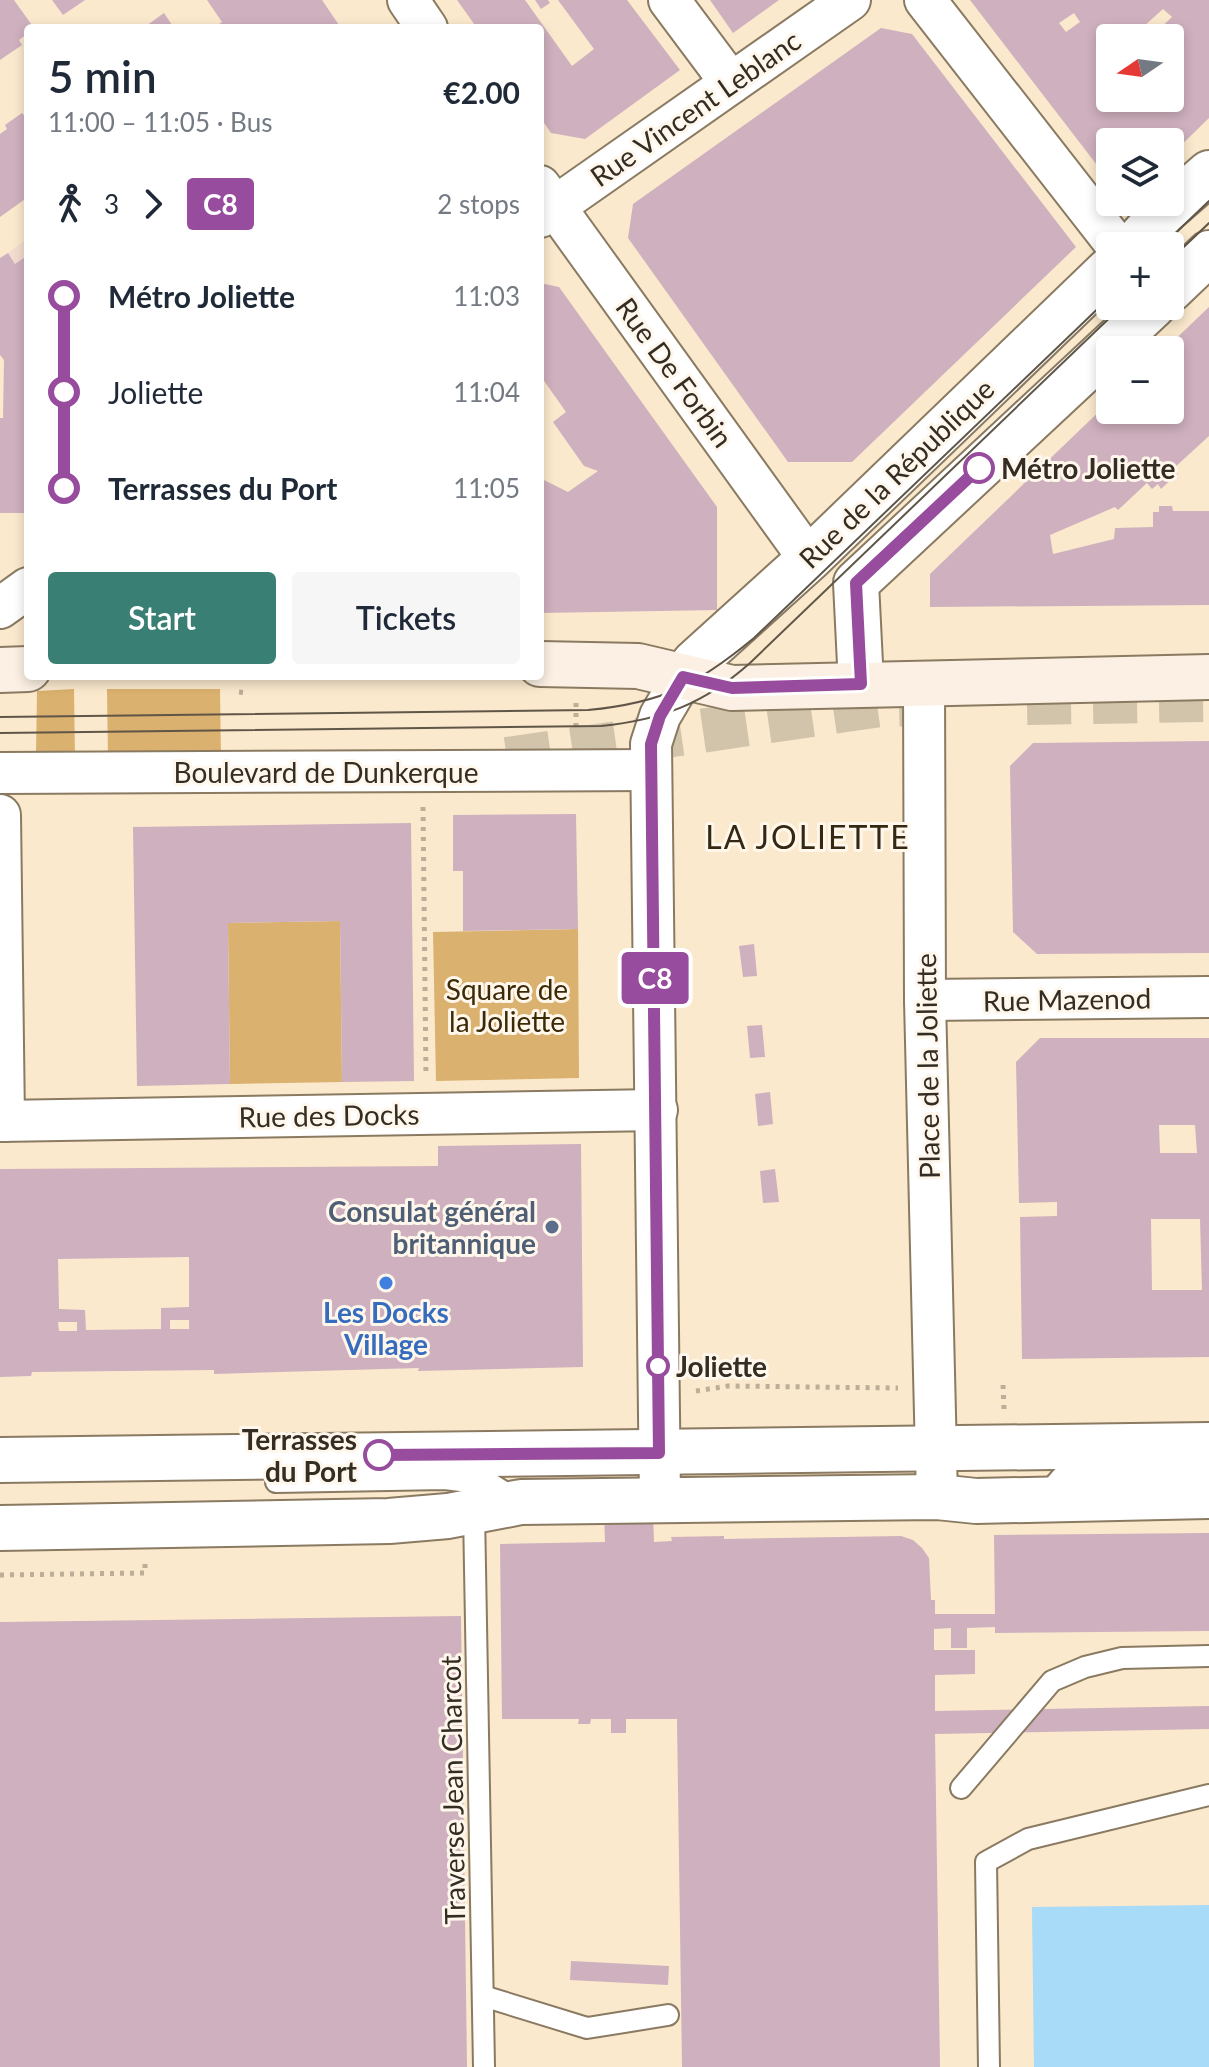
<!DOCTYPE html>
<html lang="en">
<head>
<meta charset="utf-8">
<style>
  :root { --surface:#fff; --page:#f6f6f7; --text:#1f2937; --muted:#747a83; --accent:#3a7f73 }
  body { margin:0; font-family:Lato,sans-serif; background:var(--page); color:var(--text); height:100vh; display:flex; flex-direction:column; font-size:30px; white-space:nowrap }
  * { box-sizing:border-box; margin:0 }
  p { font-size:26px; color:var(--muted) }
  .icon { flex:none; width:44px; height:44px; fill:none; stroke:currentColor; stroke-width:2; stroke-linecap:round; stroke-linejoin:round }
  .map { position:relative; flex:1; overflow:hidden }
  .panel { position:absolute; left:24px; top:24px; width:520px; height:656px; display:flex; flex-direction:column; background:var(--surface); border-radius:8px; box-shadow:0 4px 12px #0003 }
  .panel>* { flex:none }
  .badge { padding:0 16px; border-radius:6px; font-size:28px; line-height:52px }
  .needle { width:52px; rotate:257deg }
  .buttons { position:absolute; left:1096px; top:24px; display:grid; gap:16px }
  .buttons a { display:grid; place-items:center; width:88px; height:88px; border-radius:8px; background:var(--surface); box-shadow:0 4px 12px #0003; font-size:40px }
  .map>.badge { position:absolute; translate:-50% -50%; box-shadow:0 0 0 4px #fff }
  .legs { display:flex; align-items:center; gap:12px; height:88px; padding:0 24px; font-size:26px }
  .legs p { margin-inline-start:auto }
  .headline { display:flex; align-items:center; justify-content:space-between; height:136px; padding:0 24px }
  h1 { font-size:44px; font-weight:600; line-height:60px }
  .button { display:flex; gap:16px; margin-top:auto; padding:16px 24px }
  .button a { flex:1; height:92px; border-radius:8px; background:var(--accent); color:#fff; font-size:32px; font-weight:600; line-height:92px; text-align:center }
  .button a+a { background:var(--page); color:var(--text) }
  ul { padding:0 24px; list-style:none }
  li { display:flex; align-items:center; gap:28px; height:96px; font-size:30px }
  li i { display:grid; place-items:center; width:12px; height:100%; margin:0 10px; background:currentColor }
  li i::after { content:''; width:20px; height:20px; margin:-10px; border:6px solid; border-radius:50%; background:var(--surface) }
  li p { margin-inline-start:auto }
  li:first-child i { background:linear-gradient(#0000 50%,currentColor 0) }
  li:last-child i { background:linear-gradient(currentColor 50%,#0000 0) }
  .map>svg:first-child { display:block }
</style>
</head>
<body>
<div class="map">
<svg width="1209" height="2067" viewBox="0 0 1209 2067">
  <rect width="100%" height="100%" fill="#fae9cd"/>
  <path fill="#f2dccf" d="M28,238v44l-20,-29z"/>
  <g fill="#dab16e">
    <path d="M74,689l1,71 -39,-4 1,-65z"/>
    <path d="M107,689h113l1,71 -113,2z"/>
    <path d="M340,921l2,161 -112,2 -2,-161z"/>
    <path d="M578,929l1,149 -143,3 -3,-149z"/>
  </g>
  <path fill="#a7dbf7" d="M1209,1905v162h-175l-2,-160z"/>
  <g fill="#cfb0be" fill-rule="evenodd">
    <path d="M0,0h14l20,28h-6v5l-9,7 3,5 -22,15z"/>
    <path d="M52,0h33l-22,15z"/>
    <path d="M207,0h115l19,28h-127l8,-6z"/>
    <path d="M457,0h68l47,66 22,-17 -36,-49h69l53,70 -95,69 -34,-6 -11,-16v-89h-63z"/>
    <path d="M535,0h13l2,3 -9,6z"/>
    <path d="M710,0h69l-46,33z"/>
    <path d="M970,0h239v118l-39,38v-14h-60v40zM1163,9l9,8 -22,21h20v60h-60v-60h21zM1074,13l6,9 -14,10 -7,-9z"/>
    <path d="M164,13l10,15h-27l-1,-2z"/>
    <path d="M881,28l31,6 164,213 -224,215h-64l-160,-224 5,-34z"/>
    <path d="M22,113l6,7v77l-28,20v-83l7,-5 -2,-4z"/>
    <path d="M8,253l7,11 13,-9v258h-28v-95h3l1,-58 -4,-5v-97z"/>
    <path d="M540,283l19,4 158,220v103l-177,3v-135l28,14 30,-21 -14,-5 -31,-44 13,-10 -26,-37z"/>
    <path d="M1209,307v129l-36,33 5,4 -17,16 -3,-5 -6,5 -5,-6 -29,27 -3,-3 -65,28 3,19 61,-15 1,-11 38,-1v-15h6v-6h13l1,5h36v94l-279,2v-33l180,-173v9h60v-60h-6z"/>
    <path d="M1209,741v212l-172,1 -24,-22 -3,-166 23,-23z"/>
    <path d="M576,814l2,115 -115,2v-60h-10v-56z"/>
    <path d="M411,823l3,258 -72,1 -2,-161 -112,2 2,161 -93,2 -4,-259z"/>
    <path d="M754,944l3,32 -14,1 -4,-31z"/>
    <path d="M762,1025l3,32 -15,1 -3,-32z"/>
    <path d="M1040,1038h169v319l-187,2 -2,-142 37,-1v-14l-38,1 -3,-141zM1159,1125h36l2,28h-37zM1151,1219h49l2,71h-50z"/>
    <path d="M770,1092l3,32 -15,2 -3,-32z"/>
    <path d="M581,1144l2,223 -165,4 1,-3 -205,6v-4l-182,2 -1,4 -31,1v-208l438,-3v-20zM189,1257v50l-28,1v21l-75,1 -1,-20 -26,-1 -1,-50zM170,1320h19v9h-19zM58,1322h19v9h-18z"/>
    <path d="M775,1169l4,33 -16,1 -3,-32z"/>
    <path d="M653,1513l1,29 18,-1 -1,-4 53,-1v3l177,-3 12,4 9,8 7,10 2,42h4v14h60l-1,-79 215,-2v98l-214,2v-6l-28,1v20h-16v-20l-17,1v21h41v24l-40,1v36l274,-5v23l-274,5 5,333h-258l-5,-348h-51v14h-15v-14h-20l-1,5h-12l1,-5h-77l-2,-175 105,-2 -1,-28z"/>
    <path d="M461,1616l6,451h-467v-445z"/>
    <path d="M571,1961l98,5 -1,19 -98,-5z"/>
  </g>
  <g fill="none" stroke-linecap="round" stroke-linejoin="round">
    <g stroke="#d2c3ab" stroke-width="44" stroke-dasharray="44 22" stroke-linecap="butt">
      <path d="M1027,703l182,-3"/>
      <path d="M507,759l373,-54 47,-1"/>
    </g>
    <g stroke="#8a7a61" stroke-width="24">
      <g id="service">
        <path d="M276,1482l169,-3 48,6 23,14"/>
        <path d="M1044,1497l22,-25 143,-2"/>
        <path d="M474,1512l10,555"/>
        <path d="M961,1788l91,-107 33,-14 37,-9 87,-2"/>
        <path d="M483,1996l104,32 81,-13"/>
        <path d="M989,2067l-3,-205 42,-23 181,-44"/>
      </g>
    </g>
    <g stroke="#8a7a61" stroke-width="44">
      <g id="minor">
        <path d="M408,0l19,28"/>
        <path d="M669,0l62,83"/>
        <path d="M925,0l192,246"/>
        <path d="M540,186l269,373"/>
        <path d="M540,217l310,-217"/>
        <path d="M0,608l28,-20"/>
        <path d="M924,682l1,318 12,497"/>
        <path d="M0,773l651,-3"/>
        <path d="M0,815l4,306"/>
        <path d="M925,1000l284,-3"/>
        <path d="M0,1121l657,-11"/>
        <path d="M660,1498l-9,-754 9,-28 23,-39"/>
      </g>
    </g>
    <g stroke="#8a7a61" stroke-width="48">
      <g id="tertiary">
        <path d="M1133,246l30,-33 46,-40"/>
        <path d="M1170,290l39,-37"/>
        <path d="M683,677l12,-15 114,-103 301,-290"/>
        <path d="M861,684l-5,-101 297,-277"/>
        <path d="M0,1460l1209,-15"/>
        <path d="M0,1528l389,-7 59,-5 73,-14 416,-5 39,4 233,-5"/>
      </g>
    </g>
    <g stroke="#8a7a61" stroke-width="48">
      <g id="secondary">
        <path d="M540,664l98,2 94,22 477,-11"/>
        <path d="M0,670l28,-1"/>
      </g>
    </g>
    <g stroke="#bcae98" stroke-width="5" stroke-dasharray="4 6" stroke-linecap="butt">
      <path d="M239,692l9,1"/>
      <path d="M576,703v30"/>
      <path d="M423,807l3,269"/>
      <path d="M1003,1385l1,24"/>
      <path d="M696,1391l32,-5 170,2"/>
      <path d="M0,1575l145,-2v-10"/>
    </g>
    <use href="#service" stroke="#fff" stroke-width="20"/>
    <use href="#minor" stroke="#fff" stroke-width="40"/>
    <use href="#tertiary" stroke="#fff" stroke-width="44"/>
    <use href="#secondary" stroke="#fbf0e3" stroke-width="44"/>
    <g stroke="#5f5648" stroke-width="2">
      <path d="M1162,246l47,-45"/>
      <path d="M1170,260l39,-37"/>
      <path d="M0,717l588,-7c75,-7 109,-25 166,-72l356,-341"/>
      <path d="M0,733l601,-7c60,-6 103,-22 149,-63l372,-357"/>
    </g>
  </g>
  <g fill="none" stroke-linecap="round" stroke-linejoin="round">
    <g stroke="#fff" stroke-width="18">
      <path id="line-1" d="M379,1455l280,-2 -8,-709 9,-28 23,-39 49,11 129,-4 -5,-101 123,-115"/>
    </g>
    <use href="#line-1" stroke="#974c9d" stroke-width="12"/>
  </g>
  <g fill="#fff" stroke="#974c9d" stroke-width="4">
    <circle cx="979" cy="468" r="14"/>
    <circle cx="658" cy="1366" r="10"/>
    <circle cx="379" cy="1455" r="14"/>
  </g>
  <circle fill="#5c6f8a" stroke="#fff7ec" stroke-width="3" cx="552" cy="1227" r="8"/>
  <circle fill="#3f7fe0" stroke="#fff7ec" stroke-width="3" cx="386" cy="1283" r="8"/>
  <g text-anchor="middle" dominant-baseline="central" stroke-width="6" stroke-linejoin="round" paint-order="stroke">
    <g font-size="28" fill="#342d23" stroke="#fff7ec">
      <text transform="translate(695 108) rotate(-35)">Rue Vincent Leblanc</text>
      <text transform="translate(675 372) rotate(54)">Rue De Forbin</text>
      <text transform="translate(896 473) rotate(-44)">Rue de la République</text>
      <text x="326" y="772">Boulevard de Dunkerque</text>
      <text transform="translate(1067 999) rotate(-1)">Rue Mazenod</text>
      <text transform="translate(927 1066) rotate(-91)">Place de la Joliette</text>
      <text transform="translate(329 1115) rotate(-1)">Rue des Docks</text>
      <text transform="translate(452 1790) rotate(-91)">Traverse Jean Charcot</text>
    </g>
    <g font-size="28" font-weight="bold" fill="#342d23" stroke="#fff7ec" text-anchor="start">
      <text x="1001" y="468">Métro Joliette</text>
      <text x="676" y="1366">Joliette</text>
      <text x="357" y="1439" text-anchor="end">Terrasses<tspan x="357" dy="32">du Port</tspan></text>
    </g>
    <g font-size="28" fill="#3c2905" stroke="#fff7ec">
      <text x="507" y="989">Square de<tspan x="507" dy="32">la Joliette</tspan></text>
    </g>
    <g font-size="28" font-weight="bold" fill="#4e5e75" stroke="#fff7ec" text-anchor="end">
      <text x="536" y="1211">Consulat général<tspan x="536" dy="32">britannique</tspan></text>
    </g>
    <g font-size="28" font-weight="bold" fill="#366cbe" stroke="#fff7ec">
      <text x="386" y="1312">Les Docks<tspan x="386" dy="32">Village</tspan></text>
    </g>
    <g font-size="32" letter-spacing="2" fill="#352711" stroke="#fff7ec">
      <text x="808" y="836">LA JOLIETTE</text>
    </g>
  </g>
</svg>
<div class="buttons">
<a><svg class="needle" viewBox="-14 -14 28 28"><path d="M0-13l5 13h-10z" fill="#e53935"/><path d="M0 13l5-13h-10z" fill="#747a83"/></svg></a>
<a><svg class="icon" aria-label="layers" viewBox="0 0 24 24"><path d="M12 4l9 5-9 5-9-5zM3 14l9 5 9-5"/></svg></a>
<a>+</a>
<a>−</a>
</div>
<b class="badge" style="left:655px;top:978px;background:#974c9d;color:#fff">C8</b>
<section class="panel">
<div class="headline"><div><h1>5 min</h1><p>11:00 – 11:05 · Bus</p></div><b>€2.00</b></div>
<div class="legs"><svg class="icon" aria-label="walk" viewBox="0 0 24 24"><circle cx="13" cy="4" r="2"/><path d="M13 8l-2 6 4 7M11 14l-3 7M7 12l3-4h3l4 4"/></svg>3<svg class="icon" aria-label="forward" viewBox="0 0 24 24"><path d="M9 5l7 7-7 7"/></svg><b class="badge" style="background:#974c9d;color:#fff">C8</b><p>2 stops</p></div>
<ul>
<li><i style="color:#974c9d"></i><b>Métro Joliette</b><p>11:03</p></li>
<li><i style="color:#974c9d"></i><span>Joliette</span><p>11:04</p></li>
<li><i style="color:#974c9d"></i><b>Terrasses du Port</b><p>11:05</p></li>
</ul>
<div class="button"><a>Start</a><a>Tickets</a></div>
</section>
</div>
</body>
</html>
